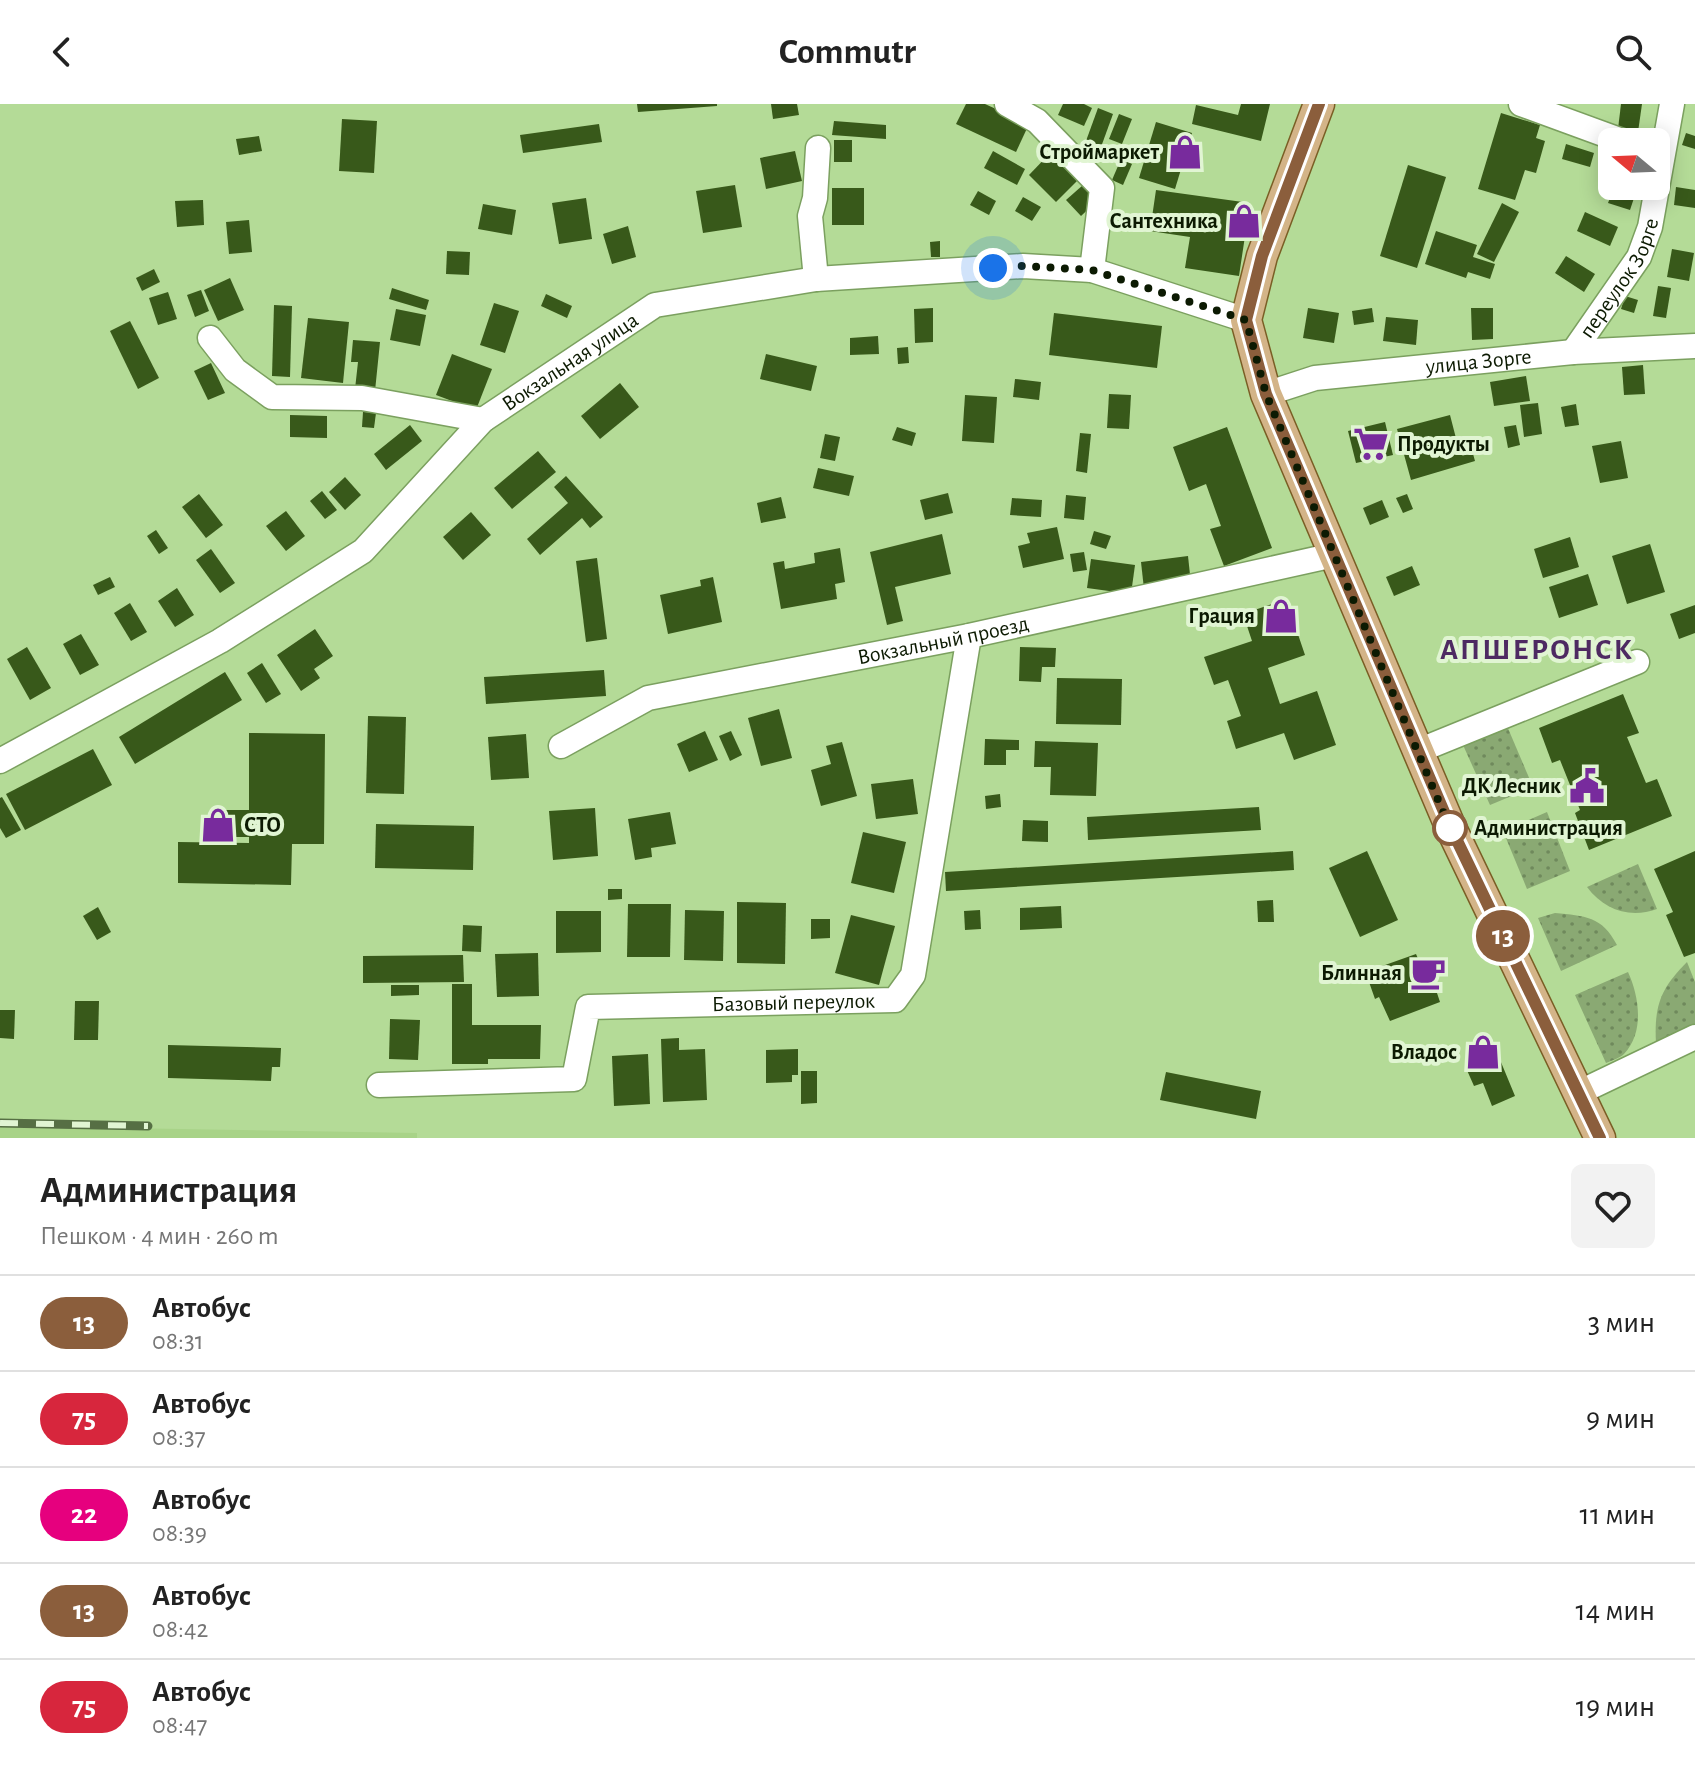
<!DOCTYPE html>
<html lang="ru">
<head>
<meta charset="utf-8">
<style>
  :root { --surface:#fff; --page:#f2f2f2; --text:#222; --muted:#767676; --line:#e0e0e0 }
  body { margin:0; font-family:"Alegreya Sans",sans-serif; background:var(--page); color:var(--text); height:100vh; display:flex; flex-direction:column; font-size:30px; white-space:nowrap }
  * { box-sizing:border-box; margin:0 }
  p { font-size:26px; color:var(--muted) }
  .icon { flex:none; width:44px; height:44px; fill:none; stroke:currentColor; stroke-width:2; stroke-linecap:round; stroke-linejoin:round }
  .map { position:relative; height:1034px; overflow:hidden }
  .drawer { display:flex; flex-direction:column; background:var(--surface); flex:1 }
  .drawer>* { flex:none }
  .badge { padding:0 16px; border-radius:26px; font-size:28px; line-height:52px }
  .needle { width:52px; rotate:289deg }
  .tools { position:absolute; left:1598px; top:24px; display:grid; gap:16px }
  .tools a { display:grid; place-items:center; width:72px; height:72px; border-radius:12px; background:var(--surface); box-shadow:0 4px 20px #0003; font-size:40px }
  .you { position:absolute; width:40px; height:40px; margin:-20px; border:6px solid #fff; border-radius:50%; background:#1a73e8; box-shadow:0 0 0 12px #1a73e833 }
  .map>.badge { position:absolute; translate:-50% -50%; box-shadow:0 0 0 4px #fff }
  .round { display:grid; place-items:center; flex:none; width:84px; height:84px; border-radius:12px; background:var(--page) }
  .overview { display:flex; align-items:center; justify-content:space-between; height:136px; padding:0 40px }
  h1 { font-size:38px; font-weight:600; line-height:60px }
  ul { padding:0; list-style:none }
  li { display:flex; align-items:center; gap:24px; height:96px; padding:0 40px; border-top:2px solid var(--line) }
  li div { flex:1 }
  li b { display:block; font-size:30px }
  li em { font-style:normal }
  li .badge { min-width:88px; font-weight:700; text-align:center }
  header { display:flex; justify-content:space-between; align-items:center; height:104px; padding:0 40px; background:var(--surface); font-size:36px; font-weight:600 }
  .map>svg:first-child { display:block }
</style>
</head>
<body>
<header><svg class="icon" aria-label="back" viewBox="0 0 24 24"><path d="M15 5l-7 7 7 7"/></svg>Commutr<svg class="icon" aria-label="search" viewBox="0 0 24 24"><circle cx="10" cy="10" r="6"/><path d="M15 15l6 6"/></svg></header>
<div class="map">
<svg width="1695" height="1034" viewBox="0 0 1695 1034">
  <defs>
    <pattern id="grass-dots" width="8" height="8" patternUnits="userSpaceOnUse" patternTransform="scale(2)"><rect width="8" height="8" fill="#8aa973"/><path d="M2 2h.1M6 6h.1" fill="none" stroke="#6f895c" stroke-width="1.8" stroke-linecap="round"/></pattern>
  </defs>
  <rect width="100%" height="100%" fill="#b4db97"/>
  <path fill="#a8d388" d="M0,1022l417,7v5h-417z"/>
  <g fill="url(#grass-dots)">
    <path d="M1507,622l26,61 -43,18 -27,-60z"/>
    <path d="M1547,708l23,59 -43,18 -24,-58z"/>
    <path d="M1638,760l19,45c-27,10 -53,1 -70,-22z"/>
    <path d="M1555,809c30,3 47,3 62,32l-56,26 -23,-53z"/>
    <path d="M1687,858l8,20v43l-39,19c-2,-38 4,-55 31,-82z"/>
    <path d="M1628,868c11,24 17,60 -4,82 -4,4 -13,7 -18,9l-31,-68z"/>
  </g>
  <g fill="#38591a">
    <path d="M637,0h80v2l-79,6z"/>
    <path d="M771,0h26l2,11 -26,4z"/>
    <path d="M966,0h19l44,20 -13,28 -60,-28z"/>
    <path d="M1063,0h21l8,4 -8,18 -26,-11z"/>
    <path d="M1241,0h29l-9,37 -69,-17 4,-19 42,10z"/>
    <path d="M1621,0h21l-4,28 -20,-3z"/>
    <path d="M1098,4l15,6 -12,33 -15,-6z"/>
    <path d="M1501,9l39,12 -4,13 9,3 -9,32 -11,-3 -10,30 -37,-11z"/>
    <path d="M1119,10l13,5 -10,25 -13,-5z"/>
    <path d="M342,15l35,2 -3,52 -35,-2z"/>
    <path d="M834,17l52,4v14l-54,-4z"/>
    <path d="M1156,18l36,11 -17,56 -36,-11z"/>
    <path d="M599,20l3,18 -79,11 -3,-18z"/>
    <path d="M1686,29l9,3v13l-13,-4z"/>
    <path d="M259,32l3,15 -23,4 -3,-16z"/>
    <rect x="834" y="36" width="18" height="22"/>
    <path d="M1566,40l28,9 -4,14 -28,-8z"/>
    <path d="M1053,46l28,27 -25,25 -27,-27z"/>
    <path d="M795,47l7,30 -36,8 -6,-31z"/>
    <path d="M993,47l32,18 -8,16 -33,-17z"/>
    <path d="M1121,55l11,5 -9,21 -11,-5z"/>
    <path d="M1408,61l38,12 -29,91 -37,-12z"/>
    <path d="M735,81l7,42 -39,6 -7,-42z"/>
    <path d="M1083,81l14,16 -16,15 -15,-16z"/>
    <path d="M1676,83l19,3v18l-21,-3z"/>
    <rect x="832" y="84" width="32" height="37"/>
    <path d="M1614,84l21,7 -5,15 -22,-7z"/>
    <path d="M1156,86l94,13 -11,73 -54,-8 5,-31 -40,-6z"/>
    <path d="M978,87l18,10 -7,14 -19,-10z"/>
    <path d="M1023,93l18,10 -9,14 -17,-10z"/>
    <path d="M586,94l6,41 -33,5 -7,-41z"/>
    <path d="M203,96l1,25 -27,2 -2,-26z"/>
    <path d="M1502,99l17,9 -25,50 -17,-8z"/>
    <path d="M483,100l33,6 -4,25 -34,-6z"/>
    <path d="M1585,108l33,15 -8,19 -33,-15z"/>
    <path d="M249,116l3,32 -23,2 -3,-32z"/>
    <path d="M628,122l8,31 -24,7 -9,-30z"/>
    <path d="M1436,127l41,14 -4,12 22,7 -5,15 -22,-7 -2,6 -41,-14z"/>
    <path d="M940,137v16h-9l-1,-15z"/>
    <path d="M1672,145l22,4 -5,28 -22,-4z"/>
    <path d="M447,147l23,1 -1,23 -23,-1z"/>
    <path d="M1566,152l29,18 -11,18 -29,-19z"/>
    <path d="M154,165l6,13 -18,9 -6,-13z"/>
    <path d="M230,174l14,32 -26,11 -14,-31z"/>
    <path d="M1658,182l13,2 -5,30 -13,-2z"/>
    <path d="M392,184l37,12 -3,10 -37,-11z"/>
    <path d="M201,186l8,21 -14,6 -8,-22z"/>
    <path d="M168,188l9,27 -19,6 -9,-27z"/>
    <path d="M546,190l26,12 -5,12 -26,-12z"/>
    <path d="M1625,192l13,4 -4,13 -13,-4z"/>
    <path d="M494,199l25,8 -14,42 -25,-8z"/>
    <path d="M274,201l18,1 -2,71 -18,-1z"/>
    <path d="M933,204v34l-18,1 -1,-34z"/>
    <path d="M1308,204l31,5 -5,30 -31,-5z"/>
    <path d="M1372,204l2,14 -20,3 -2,-14z"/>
    <path d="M1471,204h22v31l-21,1z"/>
    <path d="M396,205l30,6 -6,31 -30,-6z"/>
    <path d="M1054,209l108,13 -5,42 -108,-13z"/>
    <path d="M1386,213l32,3 -2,25 -33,-4z"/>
    <path d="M308,214l41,4 -6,61 -42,-5z"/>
    <path d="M130,217l29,57 -21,11 -28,-58z"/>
    <path d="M878,232l1,18 -29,1v-17z"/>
    <path d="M353,236l27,2 -5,49 -20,-2 3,-27h-7z"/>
    <path d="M908,243l1,16 -11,1 -1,-16z"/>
    <path d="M452,250l40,15 -16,41 -40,-15z"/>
    <path d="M766,250l51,12 -6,25 -51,-12z"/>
    <path d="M211,259l14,30 -17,7 -14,-29z"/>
    <path d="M1643,261l2,29 -21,1 -2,-28z"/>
    <path d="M1526,272l4,25 -36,5 -4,-24z"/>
    <path d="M1015,275l26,3 -2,18 -26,-3z"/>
    <path d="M620,279l19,24 -39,32 -19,-23z"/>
    <path d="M1109,290l22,1 -2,34 -22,-1z"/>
    <path d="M965,291l32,2 -3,46 -32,-2z"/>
    <path d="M1538,299l4,31 -18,3 -4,-32z"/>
    <path d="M1576,300l3,21 -14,2 -4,-20z"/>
    <path d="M363,308l13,1 -2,15 -12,-1z"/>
    <path d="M290,311l37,1v22l-37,-1z"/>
    <path d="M1450,311l8,31 12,-3 5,18 -64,19 -14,-51z"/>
    <path d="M1385,318l8,33 -37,8 -8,-32z"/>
    <path d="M410,321l12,16 -36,29 -12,-16z"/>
    <path d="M1516,321l4,20 -12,3 -4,-21z"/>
    <path d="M897,323l19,6 -4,13 -20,-6z"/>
    <path d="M1227,323l45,121 -48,18 -14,-37 11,-3 -15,-42 -17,7 -16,-44z"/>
    <path d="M1080,329l11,1 -4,39 -11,-2z"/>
    <path d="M825,330l15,3 -5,24 -15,-3z"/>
    <path d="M1621,337l7,37 -28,5 -8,-37z"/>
    <path d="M538,347l18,21 -44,37 -18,-21z"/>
    <path d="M818,364l36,8 -5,20 -36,-8z"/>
    <path d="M566,372l37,41 -13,11 -8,-10 -42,37 -13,-16 41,-36 -14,-16z"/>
    <path d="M345,373l16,18 -16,15 -16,-18z"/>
    <path d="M322,387l15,19 -12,9 -15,-18z"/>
    <path d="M948,389l5,20 -28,7 -5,-20z"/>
    <path d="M199,390l24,31 -17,13 -24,-31z"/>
    <path d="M1407,390l6,15 -10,4 -7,-15z"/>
    <path d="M1066,391l20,2 -2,23 -20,-2z"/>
    <path d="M781,393l5,21 -25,5 -4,-20z"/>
    <path d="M1012,394l30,2 -1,17 -31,-2z"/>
    <path d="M1382,396l7,17 -19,8 -7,-17z"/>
    <path d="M286,407l19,25 -19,15 -20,-25z"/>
    <path d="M471,408l20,23 -28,25 -20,-23z"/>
    <path d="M1057,423l7,32 -41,9 -5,-22 12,-3 -3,-10z"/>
    <path d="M156,426l12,18 -9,6 -12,-18z"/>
    <path d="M1094,427l17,5 -5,13 -16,-5z"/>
    <path d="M942,430l9,40 -56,13 8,34 -16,4 -17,-73z"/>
    <path d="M1570,433l9,30 -36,11 -9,-29z"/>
    <path d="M1650,440l15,48 -38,12 -15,-48z"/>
    <path d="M840,444l5,34 -10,2 2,15 -56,10 -8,-46 11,-2 1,8 30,-6 -1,-10z"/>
    <path d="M211,445l24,34 -15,10 -24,-33z"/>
    <path d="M1084,448l3,18 -14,2 -3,-18z"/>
    <path d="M1188,452l3,28 -47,5 -3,-27z"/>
    <path d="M597,454l10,81 -21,3 -10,-81z"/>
    <path d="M1091,455l44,6 -4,29 -44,-6z"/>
    <path d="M1412,462l8,19 -26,11 -8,-19z"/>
    <path d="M1588,470l10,31 -39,13 -10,-31z"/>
    <path d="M110,473l5,10 -17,8 -5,-10z"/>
    <path d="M713,473l9,45 -54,12 -8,-39 41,-9 -1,-6z"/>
    <path d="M177,484l17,27 -19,12 -17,-26z"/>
    <path d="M1286,495l19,56 -37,13 12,36 37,-13 19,54 -42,15 -10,-27 -48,16 -9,-28 14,-5 -13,-36 -14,5 -10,-28 48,-16 -9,-27z"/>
    <path d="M130,499l17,29 -16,9 -17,-28z"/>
    <path d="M1695,501v28l-16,6 -9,-25z"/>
    <path d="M315,525l18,27 -19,13 6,9 -19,13 -24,-36z"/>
    <path d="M81,530l18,31 -19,10 -17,-31z"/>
    <path d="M27,543l24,41 -21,12 -23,-41z"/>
    <path d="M1020,543l36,1 -1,19h-13l-1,15 -22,-1z"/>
    <path d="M262,559l19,31 -15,9 -19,-30z"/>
    <path d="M604,566l2,26 -120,8 -2,-27z"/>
    <path d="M225,568l17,28 -107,64 -16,-27z"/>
    <path d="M1057,574l65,1 -1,46 -65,-1z"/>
    <path d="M1623,590l16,39 -12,4 19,46 11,-4 15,37 -83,34 -14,-37 5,-3 -20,-50 -8,3 -13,-35z"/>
    <path d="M779,605l13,49 -31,8 -13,-48z"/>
    <path d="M368,612l38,1 -2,77 -38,-1z"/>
    <path d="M705,627l13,29 -29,12 -12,-28z"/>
    <path d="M731,627l11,24 -12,6 -11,-25z"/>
    <path d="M249,629l76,1 -1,110h-32l-1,41 -113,-2v-41l71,1v-6h-32l-1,-27h33z"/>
    <path d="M526,630l3,44 -38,2 -3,-43z"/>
    <path d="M985,635l34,1v10h-13v15h-22z"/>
    <path d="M1035,637l63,2 -2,53 -46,-1 1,-28h-17z"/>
    <path d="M842,638l15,54 -36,10 -10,-36 20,-6 -5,-18z"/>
    <path d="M93,645l19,36 -87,45 -19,-36z"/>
    <path d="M913,675l5,35 -42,5 -5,-35z"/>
    <path d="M1000,690l1,13 -15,2 -1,-13z"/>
    <path d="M2,693l19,33 -15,8 -6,-10v-30z"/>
    <path d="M1259,703l2,23 -173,10 -1,-23z"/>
    <path d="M595,704l3,48 -45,4 -4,-49z"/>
    <path d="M670,708l6,32 -25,4 1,9 -17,3 -7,-41z"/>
    <path d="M1023,716l25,1v21l-26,-1z"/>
    <path d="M376,720l98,2 -1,44 -98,-2z"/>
    <path d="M863,728l43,10 -12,51 -43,-10z"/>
    <path d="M1293,747l1,19 -348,21 -1,-19z"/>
    <path d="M1367,747l31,69 -38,17 -31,-69z"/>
    <path d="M1695,747v102l-11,4 -18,-42 7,-3 -19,-43z"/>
    <path d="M608,785h14v10l-14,1z"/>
    <path d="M1273,796l1,22h-16l-1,-21z"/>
    <path d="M737,798l49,1 -1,61 -48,-1z"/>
    <path d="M628,800h43l-1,53h-43z"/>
    <path d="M1061,802l1,22 -42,2v-22z"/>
    <path d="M98,803l13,25 -14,8 -14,-24z"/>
    <path d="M685,806l39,1 -1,50 -39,-1z"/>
    <path d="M980,806l1,19 -16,1 -1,-19z"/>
    <path d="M556,807h45v41l-45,1z"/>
    <path d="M851,811l44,11 -16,59 -44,-12z"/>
    <path d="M811,815h19v19l-19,1z"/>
    <path d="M463,821l19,1 -1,26 -19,-1z"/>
    <path d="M538,849l1,43 -42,1 -2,-43z"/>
    <path d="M1416,850l6,14 6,-2 12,36 -50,19 -11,-24 -4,2 -6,-17 6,-2 -4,-10z"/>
    <path d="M463,851l1,27 -101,1v-27z"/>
    <path d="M452,880h20v41h69l-1,34h-52v5h-36z"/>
    <path d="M391,881h28v10l-28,1z"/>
    <path d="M75,897h24l-1,39h-24z"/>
    <path d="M0,906h15l-1,29 -14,-1z"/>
    <path d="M390,915l30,1 -2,40 -29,-1z"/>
    <path d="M679,934v12l26,-1 2,51 -44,2 -2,-63z"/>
    <path d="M1491,934l24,58 -23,10 -9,-23 -9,3 -8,-18 9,-4 -6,-16z"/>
    <path d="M168,941l113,3 -1,19h-8l-1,14 -103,-3z"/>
    <path d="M798,945v26h-6v7l-26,1v-33z"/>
    <path d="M648,950l2,50 -36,2 -2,-50z"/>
    <path d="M801,967h16v32l-16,1z"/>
    <path d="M1166,968l95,19 -5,28 -96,-19z"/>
  </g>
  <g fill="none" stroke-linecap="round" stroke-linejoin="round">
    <g stroke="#7ba05f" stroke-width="27">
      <g id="minor">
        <path d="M1007,0l30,17 65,67 -10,82"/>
        <path d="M1521,0l104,38"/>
        <path d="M816,175l-6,-63 5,-18 3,-50"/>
        <path d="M210,234l25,32 37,27 90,1 121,22"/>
        <path id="s1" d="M1573,248l66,-95 11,-30 22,-123"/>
        <path id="s2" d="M1266,290l49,-16 258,-26 122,-6"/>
        <path id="s3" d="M561,642l87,-48 321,-62 365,-81"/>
        <path d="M1418,647l219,-89"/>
        <path id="s4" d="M0,657l220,-120 143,-90 120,-131 172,-115 161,-26 207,-13 69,4 154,50"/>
        <path id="s5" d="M379,981l195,-6 14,-72 307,-7 18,-25 56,-339"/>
        <path d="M1578,989l117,-56"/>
      </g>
    </g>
    <g stroke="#7a5e25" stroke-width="33">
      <path id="major" d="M1319,0l-57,152 -16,64 20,74 184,432 150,312"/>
    </g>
    <use href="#minor" stroke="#fff" stroke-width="24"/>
    <use href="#major" stroke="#d3b488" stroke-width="30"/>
    <g stroke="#566f44" stroke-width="9">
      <path id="rail" d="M0,1019l148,3"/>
    </g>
    <use href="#rail" stroke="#e1f5d3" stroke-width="6" stroke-dasharray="18" stroke-linecap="butt"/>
  </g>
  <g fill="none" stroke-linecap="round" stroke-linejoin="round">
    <g stroke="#fff" stroke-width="18">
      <path id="line" d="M1319,0l-57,152 -16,64 20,74 184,432 150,312"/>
    </g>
    <use href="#line" stroke="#8b5e3c" stroke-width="12"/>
    <path stroke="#0c1a02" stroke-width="8" stroke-dasharray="0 14.4" d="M993,164l30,-2 69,4 154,50 20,74 184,434"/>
  </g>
  <defs>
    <g id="shop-bare" transform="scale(2.76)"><path d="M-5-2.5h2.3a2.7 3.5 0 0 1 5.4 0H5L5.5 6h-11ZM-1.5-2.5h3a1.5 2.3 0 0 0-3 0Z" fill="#782b9d" stroke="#e1f5d3" stroke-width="2.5" paint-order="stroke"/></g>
    <g id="supermarket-bare" transform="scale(2.76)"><path d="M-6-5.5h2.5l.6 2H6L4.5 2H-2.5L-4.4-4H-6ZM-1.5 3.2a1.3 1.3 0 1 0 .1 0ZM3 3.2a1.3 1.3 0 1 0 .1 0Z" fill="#782b9d" stroke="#e1f5d3" stroke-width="2.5" paint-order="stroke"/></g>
    <g id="civic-bare" transform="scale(2.76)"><path d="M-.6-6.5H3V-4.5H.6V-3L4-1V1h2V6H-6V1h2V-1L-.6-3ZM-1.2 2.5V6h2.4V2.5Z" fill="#782b9d" stroke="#e1f5d3" stroke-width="2.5" paint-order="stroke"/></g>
    <g id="cafe-bare" transform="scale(2.76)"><path d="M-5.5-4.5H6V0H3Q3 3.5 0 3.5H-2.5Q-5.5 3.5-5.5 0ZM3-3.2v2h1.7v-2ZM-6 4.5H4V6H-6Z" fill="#782b9d" stroke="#e1f5d3" stroke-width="2.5" paint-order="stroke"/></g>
  </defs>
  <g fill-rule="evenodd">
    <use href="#shop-bare" x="1185" y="48"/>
    <use href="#shop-bare" x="1244" y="117"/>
    <use href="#supermarket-bare" x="1371" y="340"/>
    <use href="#shop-bare" x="1281" y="512"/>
    <use href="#civic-bare" x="1587" y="682"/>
    <use href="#shop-bare" x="218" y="721"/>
    <use href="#cafe-bare" x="1428" y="869"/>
    <use href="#shop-bare" x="1483" y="948"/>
  </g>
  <circle fill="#fff" stroke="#8b5e3c" stroke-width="4" cx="1450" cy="724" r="16"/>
  <g text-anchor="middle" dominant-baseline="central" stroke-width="8" stroke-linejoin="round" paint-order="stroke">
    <g font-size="22" font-weight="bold" fill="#0c1a02" stroke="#e1f5d3" text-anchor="end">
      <text x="1159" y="48">Строймаркет</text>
      <text x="1218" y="117">Сантехника</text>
      <text x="1397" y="340" text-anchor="start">Продукты</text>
      <text x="1255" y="512">Грация</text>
      <text x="1561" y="682">ДК Лесник</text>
      <text x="244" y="721" text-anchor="start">СТО</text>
      <text x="1402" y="869">Блинная</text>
      <text x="1457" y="948">Владос</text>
    </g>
    <g font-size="22" fill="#0c1a02" stroke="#e1f5d3">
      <text stroke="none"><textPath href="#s1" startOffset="88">переулок Зорге</textPath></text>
      <text stroke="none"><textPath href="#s4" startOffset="702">Вокзальная улица</textPath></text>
      <text stroke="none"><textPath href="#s2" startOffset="216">улица Зорге</textPath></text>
      <text stroke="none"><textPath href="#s3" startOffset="400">Вокзальный проезд</textPath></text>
      <text stroke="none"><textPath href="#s5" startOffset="474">Базовый переулок</textPath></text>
    </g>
    <g font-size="22" font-weight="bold" fill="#0c1a02" stroke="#e1f5d3" text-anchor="start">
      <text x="1474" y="724">Администрация</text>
    </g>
    <g font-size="30" font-weight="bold" letter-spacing="2" fill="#4e2a62" stroke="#e1f5d3">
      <text x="1537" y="546">АПШЕРОНСК</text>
    </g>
  </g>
</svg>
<div class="tools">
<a><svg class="needle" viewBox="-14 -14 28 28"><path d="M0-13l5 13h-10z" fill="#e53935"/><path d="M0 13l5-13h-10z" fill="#767676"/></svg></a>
</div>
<div class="you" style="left:993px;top:164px"></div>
<b class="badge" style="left:1503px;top:832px;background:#8b5e3c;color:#fff">13</b>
</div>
<section class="drawer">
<div class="overview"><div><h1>Администрация</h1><p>Пешком · 4 мин · 260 m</p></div><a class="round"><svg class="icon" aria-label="heart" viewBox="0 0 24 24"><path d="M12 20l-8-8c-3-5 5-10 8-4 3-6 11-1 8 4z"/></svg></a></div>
<ul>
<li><span class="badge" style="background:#8b5e3c;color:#fff">13</span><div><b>Автобус</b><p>08:31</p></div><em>3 мин</em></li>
<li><span class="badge" style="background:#d7263d;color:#fff">75</span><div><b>Автобус</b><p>08:37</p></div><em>9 мин</em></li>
<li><span class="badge" style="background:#e6007e;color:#fff">22</span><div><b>Автобус</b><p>08:39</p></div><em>11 мин</em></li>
<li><span class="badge" style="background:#8b5e3c;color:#fff">13</span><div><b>Автобус</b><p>08:42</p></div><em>14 мин</em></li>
<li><span class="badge" style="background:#d7263d;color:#fff">75</span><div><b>Автобус</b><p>08:47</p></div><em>19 мин</em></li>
</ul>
</section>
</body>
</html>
